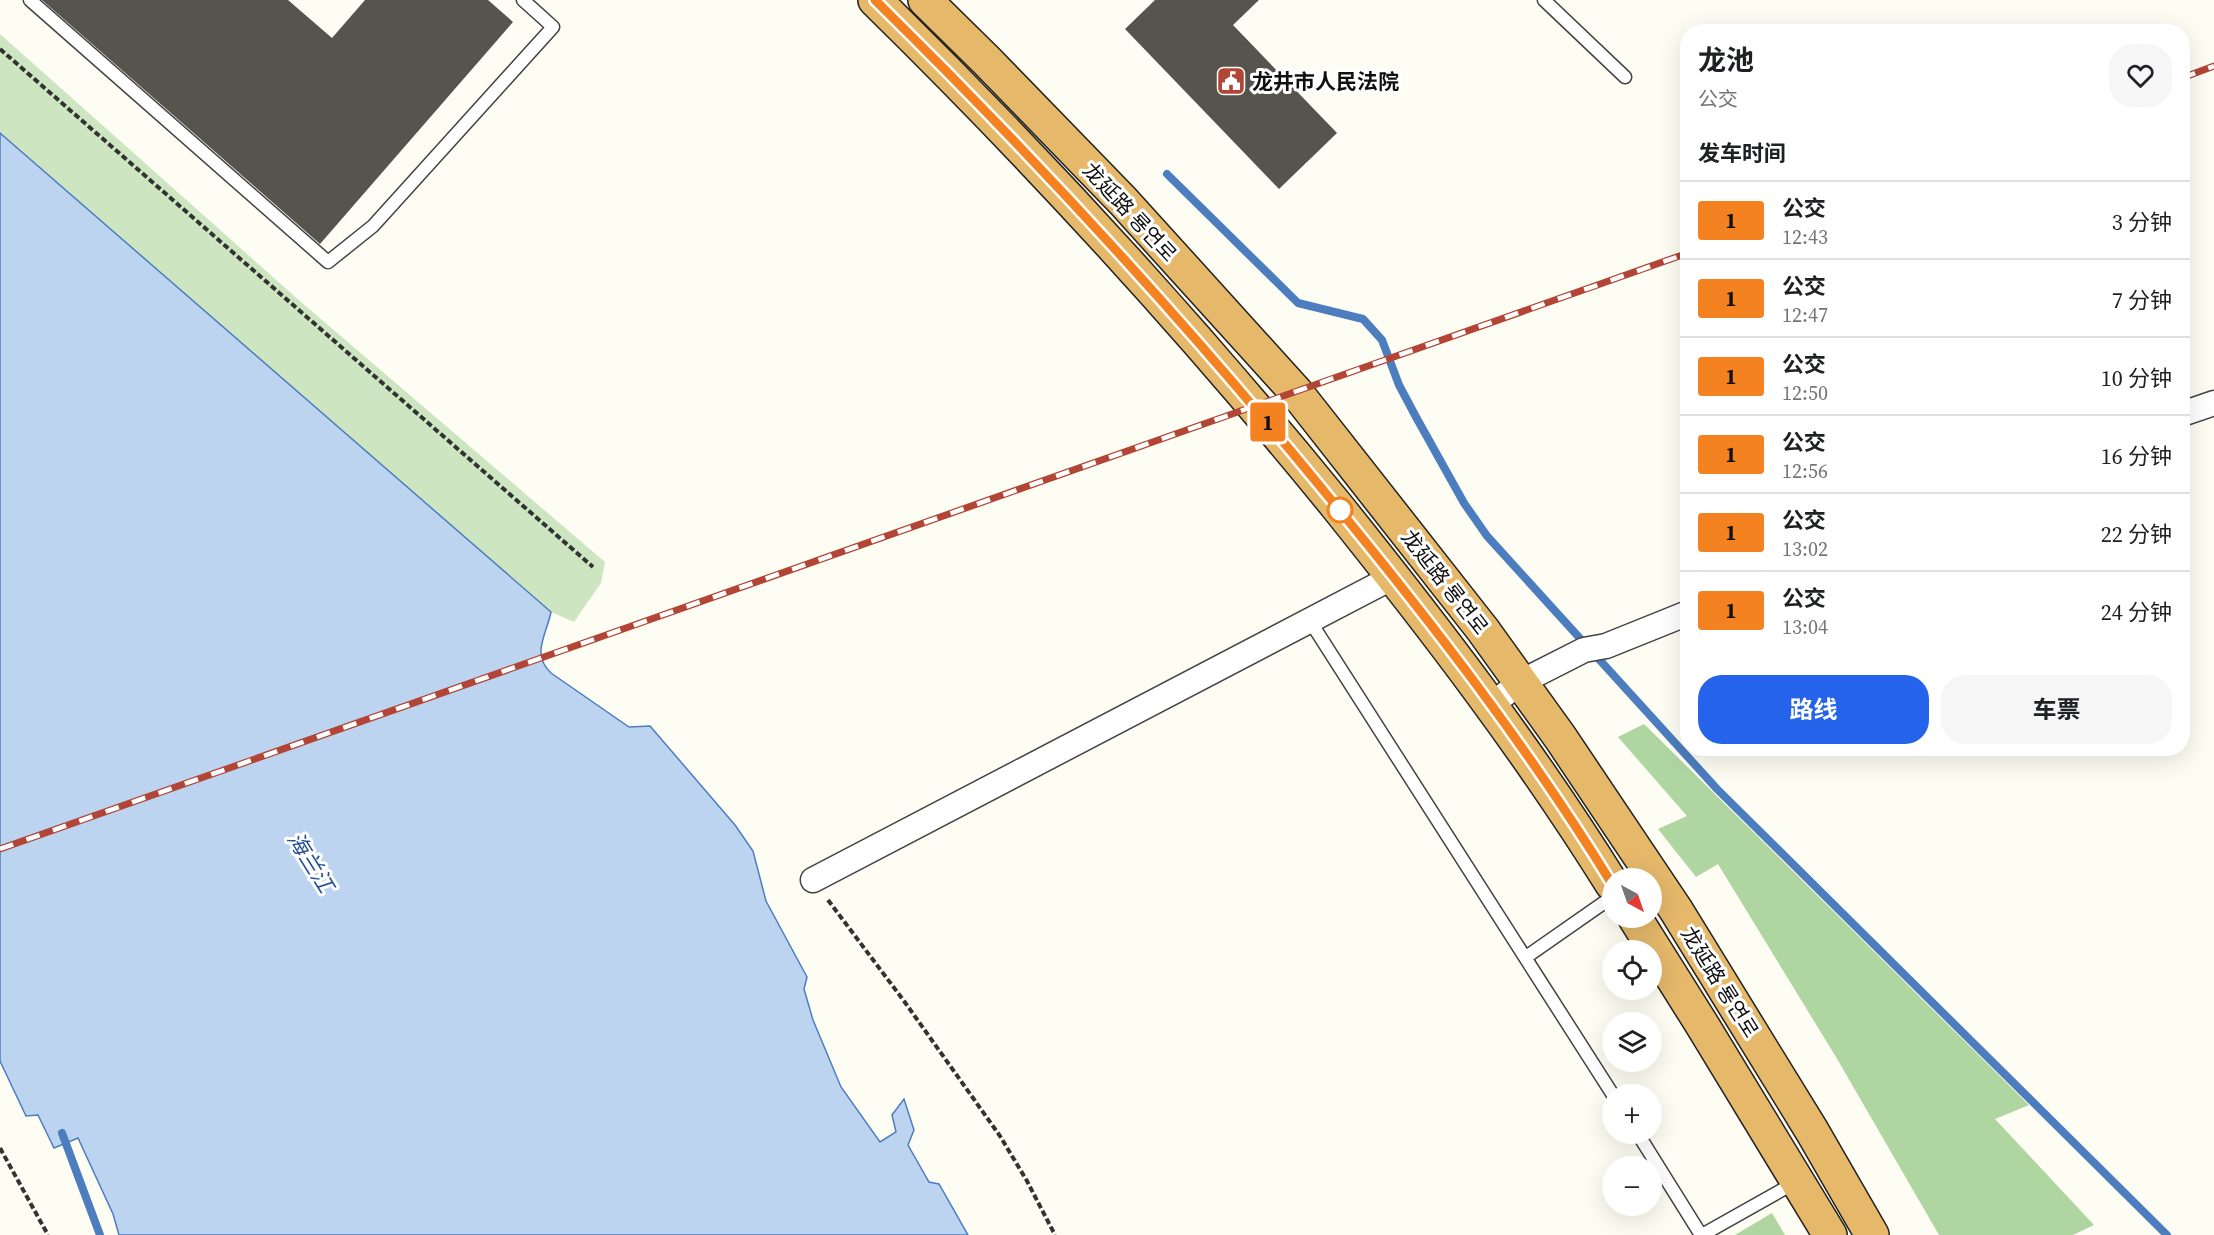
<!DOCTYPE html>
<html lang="zh">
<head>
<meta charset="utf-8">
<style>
  :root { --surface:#fff; --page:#f6f6f6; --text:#202124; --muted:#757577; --line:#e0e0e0; --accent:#2563eb }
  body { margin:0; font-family:"Source Serif 4","Noto Sans SC","Noto Sans KR",serif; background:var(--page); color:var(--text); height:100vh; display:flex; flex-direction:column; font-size:22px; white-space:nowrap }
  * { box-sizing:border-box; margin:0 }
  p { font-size:20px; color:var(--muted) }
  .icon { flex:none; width:33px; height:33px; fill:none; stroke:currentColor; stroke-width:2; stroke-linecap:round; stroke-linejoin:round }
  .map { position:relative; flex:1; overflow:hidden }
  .drawer { position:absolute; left:1680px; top:24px; width:510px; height:732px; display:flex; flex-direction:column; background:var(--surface); border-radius:24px; box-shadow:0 6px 24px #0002 }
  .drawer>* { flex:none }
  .badge { padding:0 12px; border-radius:4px; font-size:21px; line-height:39px }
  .needle { width:39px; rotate:140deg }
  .controls { position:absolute; left:1602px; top:868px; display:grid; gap:12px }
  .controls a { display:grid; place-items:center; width:60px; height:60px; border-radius:50%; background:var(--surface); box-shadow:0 6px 24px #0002; font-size:30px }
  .map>.badge { position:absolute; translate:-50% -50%; box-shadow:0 0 0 3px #fff }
  h2 { padding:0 18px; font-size:22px; line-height:54px }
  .round { display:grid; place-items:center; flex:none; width:63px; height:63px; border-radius:24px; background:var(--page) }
  .summary { display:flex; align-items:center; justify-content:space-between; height:102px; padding:0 18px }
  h1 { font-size:28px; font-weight:700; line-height:45px }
  .action { display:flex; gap:12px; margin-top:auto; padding:12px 18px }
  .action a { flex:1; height:69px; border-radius:24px; background:var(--accent); color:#fff; font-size:24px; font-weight:700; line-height:69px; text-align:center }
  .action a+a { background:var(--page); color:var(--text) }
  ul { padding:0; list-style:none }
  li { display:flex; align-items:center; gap:18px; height:78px; padding:0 18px; border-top:2px solid var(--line) }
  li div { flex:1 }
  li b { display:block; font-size:22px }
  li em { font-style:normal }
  li .badge { min-width:66px; font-weight:700; text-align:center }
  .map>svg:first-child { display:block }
</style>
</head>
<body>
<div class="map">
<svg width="2214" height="1235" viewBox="0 0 2214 1235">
  <rect width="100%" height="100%" fill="#fefdf3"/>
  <path fill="#cde5c0" d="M0,34l301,268 304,260 -4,21 -27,39 -23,-10 -551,-479z"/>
  <g fill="#afd5a1">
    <path d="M1644,724l385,381 -34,14 99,106 -21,10h-134l-103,-178 -118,-193 -22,13 -38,-48 29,-13 -69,-79z"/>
    <path d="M1772,1213l13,22h-50z"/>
  </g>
  <path fill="#bdd4f0" stroke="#4c7dbf" stroke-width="1.5" d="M0,133l551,479c-5,24 -20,42 0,61l78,54 21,-1 85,99 18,26 13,50 41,76 -3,12 9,31 28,67 39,55 16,-10 -4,-17 12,-16 10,31 -6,15 21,37 10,2 29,51h-849l-6,-21 -35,-76 -24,10 -16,-33 -12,1 -26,-55z"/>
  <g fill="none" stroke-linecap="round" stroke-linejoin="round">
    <g stroke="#4c7dbf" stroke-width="8">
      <path d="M1167,174l131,129 65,16 19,21 17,45 17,32 48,86 23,33 230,253 450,446"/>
      <path d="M62,1133l38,102"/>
    </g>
  </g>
  <g fill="#57534d">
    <path d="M42,0h246l44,38 33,-38h123l25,22 -193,222z"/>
    <path d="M1155,0h104l-26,25 104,108 -58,56 -154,-160z"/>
  </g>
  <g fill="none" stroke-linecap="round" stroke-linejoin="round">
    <g stroke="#434343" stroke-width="15">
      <g id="lane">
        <path d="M30,0l298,262 45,-36 180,-199 -30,-27"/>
        <path d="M1544,0l81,77"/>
        <path d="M1310,621l303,474"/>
        <path d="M1526,957l86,-60"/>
        <path d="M1638,1134l63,101"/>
        <path d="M1702,1235l94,-53"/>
      </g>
    </g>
    <g stroke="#434343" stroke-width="27">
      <g id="street">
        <path d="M2182,414l32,-11"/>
        <path d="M1491,705l30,-23 63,-32 22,-4 82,-33"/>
        <path d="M813,880l580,-303"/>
      </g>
    </g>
    <g stroke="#212121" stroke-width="36">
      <g id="highway">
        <path d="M875,0c163,160 317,328 461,505 98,122 193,246 276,379"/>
        <path d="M925,0l61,60 137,141 173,191 187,238 77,107 116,173 136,221 60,104"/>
        <path d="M1635,918l66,105 129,212"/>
      </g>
    </g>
    <g stroke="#323232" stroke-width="4" stroke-dasharray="6 3" stroke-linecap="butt">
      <path d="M0,49l593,518"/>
      <path d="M828,900l76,101 96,135 27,45 28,54"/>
      <path d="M0,1148l48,87"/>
    </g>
    <use href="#lane" stroke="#fff" stroke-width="12"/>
    <use href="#street" stroke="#fff" stroke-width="24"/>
    <use href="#highway" stroke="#e5b86a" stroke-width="33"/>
    <g stroke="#b24536" stroke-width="7">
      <g id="rail">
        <path d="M2182,78l32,-12"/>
        <path d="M0,849l1688,-596"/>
      </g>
    </g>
    <use href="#rail" stroke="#fff" stroke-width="4.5" stroke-dasharray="14" stroke-linecap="butt"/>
  </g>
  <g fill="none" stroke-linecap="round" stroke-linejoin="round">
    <g stroke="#fff" stroke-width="14">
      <path id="line" d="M875,0c160,157 311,322 453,496 102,124 200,251 284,388"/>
    </g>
    <use href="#line" stroke="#f58220" stroke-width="9"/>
  </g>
  <defs>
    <g id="civic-square" transform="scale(1.5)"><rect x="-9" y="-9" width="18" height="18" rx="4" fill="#b24536" stroke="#fff"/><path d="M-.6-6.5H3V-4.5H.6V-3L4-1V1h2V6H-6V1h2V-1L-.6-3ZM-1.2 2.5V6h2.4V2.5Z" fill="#fff"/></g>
  </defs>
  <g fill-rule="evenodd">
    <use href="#civic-square" x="1231" y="81"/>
  </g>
  <circle fill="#fff" stroke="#f58220" stroke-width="3" cx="1340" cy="510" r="12"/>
  <g text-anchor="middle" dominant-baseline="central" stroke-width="6" stroke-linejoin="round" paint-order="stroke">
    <g font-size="21" font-weight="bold" fill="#101010" stroke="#fff" text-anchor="start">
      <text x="1252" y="81">龙井市人民法院</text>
    </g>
    <g font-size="21" fill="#101010" stroke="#fff">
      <text transform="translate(1130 212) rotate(47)">龙延路 룡연로</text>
      <text transform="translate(1445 582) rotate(52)">龙延路 룡연로</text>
      <text transform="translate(1720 982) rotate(58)">龙延路 룡연로</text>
    </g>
    <g font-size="22" font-style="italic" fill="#255195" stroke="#fff">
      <text transform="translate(311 862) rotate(58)">海兰江</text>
    </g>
  </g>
</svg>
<div class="controls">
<a><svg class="needle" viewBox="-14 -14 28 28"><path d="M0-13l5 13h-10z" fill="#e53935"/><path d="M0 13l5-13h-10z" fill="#757577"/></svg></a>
<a><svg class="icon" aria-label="locate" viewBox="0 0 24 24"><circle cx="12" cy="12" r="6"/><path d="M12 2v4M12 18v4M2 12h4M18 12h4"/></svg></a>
<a><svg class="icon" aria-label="layers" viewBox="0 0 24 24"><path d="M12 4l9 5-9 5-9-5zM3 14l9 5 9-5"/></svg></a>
<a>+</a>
<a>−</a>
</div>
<b class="badge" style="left:1268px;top:422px;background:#f58220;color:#111">1</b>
<section class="drawer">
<div class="summary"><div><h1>龙池</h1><p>公交</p></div><a class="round"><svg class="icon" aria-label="heart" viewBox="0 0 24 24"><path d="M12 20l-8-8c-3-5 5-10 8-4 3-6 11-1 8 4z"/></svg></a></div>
<h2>发车时间</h2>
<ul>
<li><span class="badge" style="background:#f58220;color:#111">1</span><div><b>公交</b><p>12:43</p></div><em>3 分钟</em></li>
<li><span class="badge" style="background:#f58220;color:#111">1</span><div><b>公交</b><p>12:47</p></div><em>7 分钟</em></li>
<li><span class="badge" style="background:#f58220;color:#111">1</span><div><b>公交</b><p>12:50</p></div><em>10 分钟</em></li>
<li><span class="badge" style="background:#f58220;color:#111">1</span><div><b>公交</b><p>12:56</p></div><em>16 分钟</em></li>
<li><span class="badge" style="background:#f58220;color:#111">1</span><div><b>公交</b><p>13:02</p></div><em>22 分钟</em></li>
<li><span class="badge" style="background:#f58220;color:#111">1</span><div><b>公交</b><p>13:04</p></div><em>24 分钟</em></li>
</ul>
<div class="action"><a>路线</a><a>车票</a></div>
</section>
</div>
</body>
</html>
